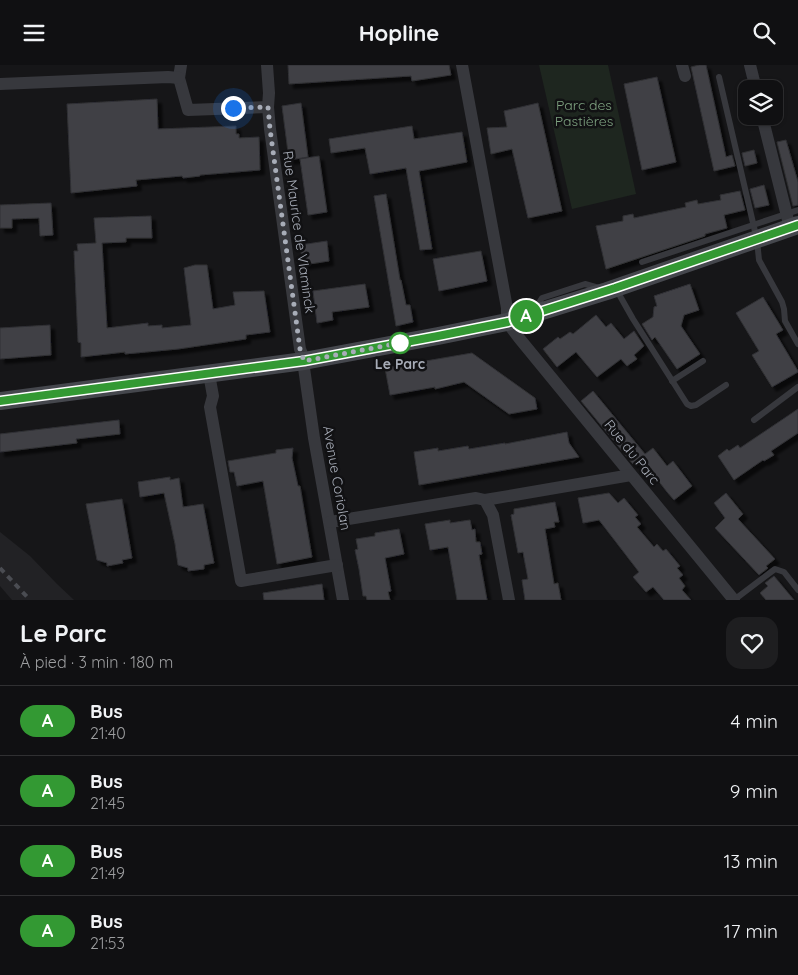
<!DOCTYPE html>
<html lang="fr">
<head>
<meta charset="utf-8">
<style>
  :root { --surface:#101012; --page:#1e1e20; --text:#f1f3f6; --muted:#9c9d9f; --line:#303032 }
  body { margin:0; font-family:Quicksand,sans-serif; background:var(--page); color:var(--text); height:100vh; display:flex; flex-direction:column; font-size:19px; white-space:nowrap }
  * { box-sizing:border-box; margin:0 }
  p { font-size:16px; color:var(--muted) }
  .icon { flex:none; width:28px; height:28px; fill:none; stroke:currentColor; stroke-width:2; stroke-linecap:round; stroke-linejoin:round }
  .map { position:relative; height:535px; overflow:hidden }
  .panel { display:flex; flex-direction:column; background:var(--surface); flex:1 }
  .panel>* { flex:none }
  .badge { padding:0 10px; border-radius:16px; font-size:18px; line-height:32px }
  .controls { position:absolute; left:738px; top:15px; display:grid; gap:10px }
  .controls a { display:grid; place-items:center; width:45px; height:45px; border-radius:10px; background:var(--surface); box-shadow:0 1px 4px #0004,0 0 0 1px var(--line); font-size:25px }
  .you { position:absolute; width:25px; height:25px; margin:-12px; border:4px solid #fff; border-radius:50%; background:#1a73e8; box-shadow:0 0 0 8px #1a73e833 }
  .map>.badge { position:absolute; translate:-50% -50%; box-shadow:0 0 0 2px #fff }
  .round { display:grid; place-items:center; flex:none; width:52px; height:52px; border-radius:15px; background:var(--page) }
  .overview { display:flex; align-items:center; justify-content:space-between; height:85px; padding:0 20px }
  h1 { font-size:24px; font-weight:700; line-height:38px }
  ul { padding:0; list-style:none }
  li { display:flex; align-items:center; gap:15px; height:70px; padding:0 20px; border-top:1px solid var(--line) }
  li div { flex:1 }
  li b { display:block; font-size:19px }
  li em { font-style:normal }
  li .badge { min-width:55px; font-weight:700; text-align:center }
  header { display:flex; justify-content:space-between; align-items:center; height:65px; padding:0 20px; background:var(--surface); font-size:22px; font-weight:700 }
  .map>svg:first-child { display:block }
</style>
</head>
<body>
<header><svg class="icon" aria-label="menu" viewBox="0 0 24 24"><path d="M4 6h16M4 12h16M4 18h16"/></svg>Hopline<svg class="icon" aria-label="search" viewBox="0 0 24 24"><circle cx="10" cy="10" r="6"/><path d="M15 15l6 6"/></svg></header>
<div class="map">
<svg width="798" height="535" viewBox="0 0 798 535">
  <defs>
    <filter id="shadow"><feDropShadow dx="4.5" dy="4.5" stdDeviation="1" flood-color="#0009"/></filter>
  </defs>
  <rect width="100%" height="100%" fill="#161618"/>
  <path fill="#222225" d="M0,467l30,24 27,28 17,16h-62l-12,-14z"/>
  <path fill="#1e261f" d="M539,0h69l28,129 -64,15z"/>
  <g fill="#404145" stroke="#303034" filter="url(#shadow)">
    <path d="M288,0h161l2,10 -39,6 -1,-5 -122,8z"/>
    <path d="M699,0h7l20,92 6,-2 3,11 -21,5 -23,-104z"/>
    <path d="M657,12l19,85 -34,8 -18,-86z"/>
    <path d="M157,34l1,30 78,-3v8h3v4l20,-1 1,33 -60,5v1l-17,2 -1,-2 -46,4 1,6 -66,7 -4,-89z"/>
    <path d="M301,38l7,54 -19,3 -7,-54z"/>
    <path d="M538,38l24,108 -34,7 -16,-69 -21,5 -4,-26 20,-1 -3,-16z"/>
    <path d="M412,61l2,13 48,-7 5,30 -48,9 13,78 -12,1 -14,-82 -36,6 -5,-26 -34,5 -2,-14z"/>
    <path d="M786,75l12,42v23l-5,1 -16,-64z"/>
    <path d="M754,85l3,13 -12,3 -3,-13z"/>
    <path d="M319,91l8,56 -19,3 -8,-56z"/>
    <path d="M764,120l5,20 -14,3 -5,-19z"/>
    <path d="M740,126l5,19 -21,5 3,13 -22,6v2l-99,33 -10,-43 27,-5v-5l10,-2 1,4 52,-11 -1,-4 12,-3 1,4 23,-4 -1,-5z"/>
    <path d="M386,129l14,86h1l5,25h4l3,17 -17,4 -22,-130z"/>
    <path d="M51,138l2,32 -13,1 -1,-18 -27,1v9h-12v-23z"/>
    <path d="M151,151l1,22h-26v4l-24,1 5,85 41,-5v3l14,-1v3l29,-3 -7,-57 11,-3h12l6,44 22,-4 -2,-13 31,-1 6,41 -24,3v4l-68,10 -53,5v-2l-44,5v-14l-3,-1 -4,-91h4l-1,-7 19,-1 -2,-25z"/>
    <path d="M327,176l2,20 -26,4 -3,-20z"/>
    <path d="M481,186l6,30 -48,10 -6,-32z"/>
    <path d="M365,219l4,23 -37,5 1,8 -16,3 -4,-32z"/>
    <path d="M690,219l9,26 -15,5 -3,11 19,28 -23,15 -22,-32 -3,3 -10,-16 11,-7 1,-10 3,-1 -3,-10z"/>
    <path d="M763,232l20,33 -7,4 22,37v1l-26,15 -20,-32 7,-4 -23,-38z"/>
    <path d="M596,250l10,12 5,-4 13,16 10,-8 10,15 -10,9 3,4 -10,7 -6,-7 -24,18 -21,-25 -19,15 -14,-18 15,-12 2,2 10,-7 3,2z"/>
    <path d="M50,260l1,30 -51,4v-31z"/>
    <path d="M472,288l63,45 2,11 -28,5 -45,-32 -29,7v-2l-45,8 -5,-27z"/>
    <path d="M593,326l52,63 8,-6 14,18 6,-5 19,25 -18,14 -7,-8 -26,-34 -8,6 -52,-63z"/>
    <path d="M798,344v24l-27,18 3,4 -10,6 -1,-1 -29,20 -16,-24 9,-7 2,2 9,-6 2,3z"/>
    <path d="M119,355l1,14 -44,5 1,4 -77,9v-18z"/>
    <path d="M567,367l2,11 10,14 -160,28 -5,-33 24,-4v3l30,-5 1,3 36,-6v1z"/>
    <path d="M293,383l-1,10 6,28h2l12,71 -35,7 -14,-83 -26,5 -3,-14h-4l-2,-11 48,-8v-3z"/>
    <path d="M170,412v3l9,-2 4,29 20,-3 11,59 -10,2v4l-16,2v-3l-10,-3 -3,-21 -11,-51 -24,4 -2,-15z"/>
    <path d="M609,428l9,10 6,-5 14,17 -3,2 6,7 -4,3 17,20 3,-3 6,7 3,-2 14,17 -3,2 6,7 -4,3 6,8 -3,4 9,10h-27l-11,-13 -7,5 -13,-15 6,-5 -40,-52 -16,3 -5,-25z"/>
    <path d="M726,428l17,21 -5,5 37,40 -9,7 2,2 -9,7 -44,-47 10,-10 -11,-15z"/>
    <path d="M122,434l10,59 -10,2 1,3 -16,3v-3l-10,-3 -11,-56z"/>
    <path d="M555,437l4,20h-5l1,5 -10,2 9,55 4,-1 3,17h-36l-3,-20 6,-1 -3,-16 -2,-11 -5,1 -7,-38 3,-1v-5z"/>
    <path d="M450,455v3l20,-3 2,10 3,-1 1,13h4l2,12 -3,1 8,45h-30l-9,-53 -18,3 -5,-26z"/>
    <path d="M399,464l5,25 -19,4 6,33 -3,1 2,8h-23l-1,-4h-3l-4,-27 -4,-19 3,-1 -2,-10 19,-3v-3z"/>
    <path d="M774,511l20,24h-28l-6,-7 8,-7 -3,-3z"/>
    <path d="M322,519l2,16h-60l-1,-7z"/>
  </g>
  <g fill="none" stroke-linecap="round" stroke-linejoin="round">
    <g stroke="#37383d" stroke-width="6">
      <path d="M719,12l38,163 2,20 23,42 2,7 1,12 13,23"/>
      <path d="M642,197l156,-52"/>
      <path d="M616,224l17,30 54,85 4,2 5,-1 30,-20"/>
      <path d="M535,244l7,-11 43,-14 14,4"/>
      <path d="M672,316l31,-20"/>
      <path d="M754,355l44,-33"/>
      <path d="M734,535l41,-31 9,3 14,18"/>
    </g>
    <g stroke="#37383d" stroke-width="12">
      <path d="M181,0l-2,13 9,32 80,-3"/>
      <path d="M267,0l2,28 -1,14 2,22 30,220 2,5 12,84 29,162"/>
      <path d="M462,0l45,243v14l12,16 215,262"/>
      <path d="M682,0l3,11"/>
      <path d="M750,0l6,24"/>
      <path d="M0,19l168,-7 11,1"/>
      <path d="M762,51l28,112"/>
      <path d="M209,309l4,22 -3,11 31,174 96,-16"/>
      <path d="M485,435l146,-25"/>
      <path d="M330,457l146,-24 9,2 8,15 16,85"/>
    </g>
    <path stroke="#45474d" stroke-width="18" d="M0,336l304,-40 134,-25 69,-14 100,-31 191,-66"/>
    <path stroke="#4a4c52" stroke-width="4" stroke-dasharray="6 5" stroke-linecap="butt" d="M0,503l30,32"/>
  </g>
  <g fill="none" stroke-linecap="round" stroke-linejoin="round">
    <g stroke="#fff" stroke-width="11">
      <path id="line" d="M0,336l304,-40 134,-25 70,-14 107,-34 183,-63"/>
    </g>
    <use href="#line" stroke="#393" stroke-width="8"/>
    <path stroke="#a8adb8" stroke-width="5" stroke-dasharray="0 9" d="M233,43l35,-1 2,22 30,220 4,12 96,-18"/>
  </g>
  <circle fill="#fff" stroke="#393" stroke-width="2.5" cx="400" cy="278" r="10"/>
  <g text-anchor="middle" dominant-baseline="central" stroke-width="5" stroke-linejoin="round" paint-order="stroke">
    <g font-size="14" fill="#7fa381" stroke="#111113">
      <text x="584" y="40">Parc des<tspan x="584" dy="16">Pastières</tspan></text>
    </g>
    <g font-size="14" fill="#a8adb8" stroke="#111113">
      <text transform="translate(299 167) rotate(82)">Rue Maurice de Vlaminck</text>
      <text transform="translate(632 387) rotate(51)">Rue du Parc</text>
      <text transform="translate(337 413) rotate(80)">Avenue Coriolan</text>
    </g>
    <g font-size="14" font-weight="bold" fill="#a8adb8" stroke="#111113">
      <text x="400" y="299">Le Parc</text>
    </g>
  </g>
</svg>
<div class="controls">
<a><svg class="icon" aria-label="layers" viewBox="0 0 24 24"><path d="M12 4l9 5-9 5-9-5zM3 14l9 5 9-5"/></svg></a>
</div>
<div class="you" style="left:233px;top:43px"></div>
<b class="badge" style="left:526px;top:251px;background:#393;color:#fff">A</b>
</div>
<section class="panel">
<div class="overview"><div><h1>Le Parc</h1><p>À pied · 3 min · 180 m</p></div><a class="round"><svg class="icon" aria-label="heart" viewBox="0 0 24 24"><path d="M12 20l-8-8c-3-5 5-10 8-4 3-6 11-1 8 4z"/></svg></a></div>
<ul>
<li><span class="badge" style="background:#393;color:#fff">A</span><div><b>Bus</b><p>21:40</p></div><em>4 min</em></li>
<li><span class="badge" style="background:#393;color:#fff">A</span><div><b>Bus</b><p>21:45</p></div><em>9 min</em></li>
<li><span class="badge" style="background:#393;color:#fff">A</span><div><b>Bus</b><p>21:49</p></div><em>13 min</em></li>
<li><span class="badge" style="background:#393;color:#fff">A</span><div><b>Bus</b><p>21:53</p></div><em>17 min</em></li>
</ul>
</section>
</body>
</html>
